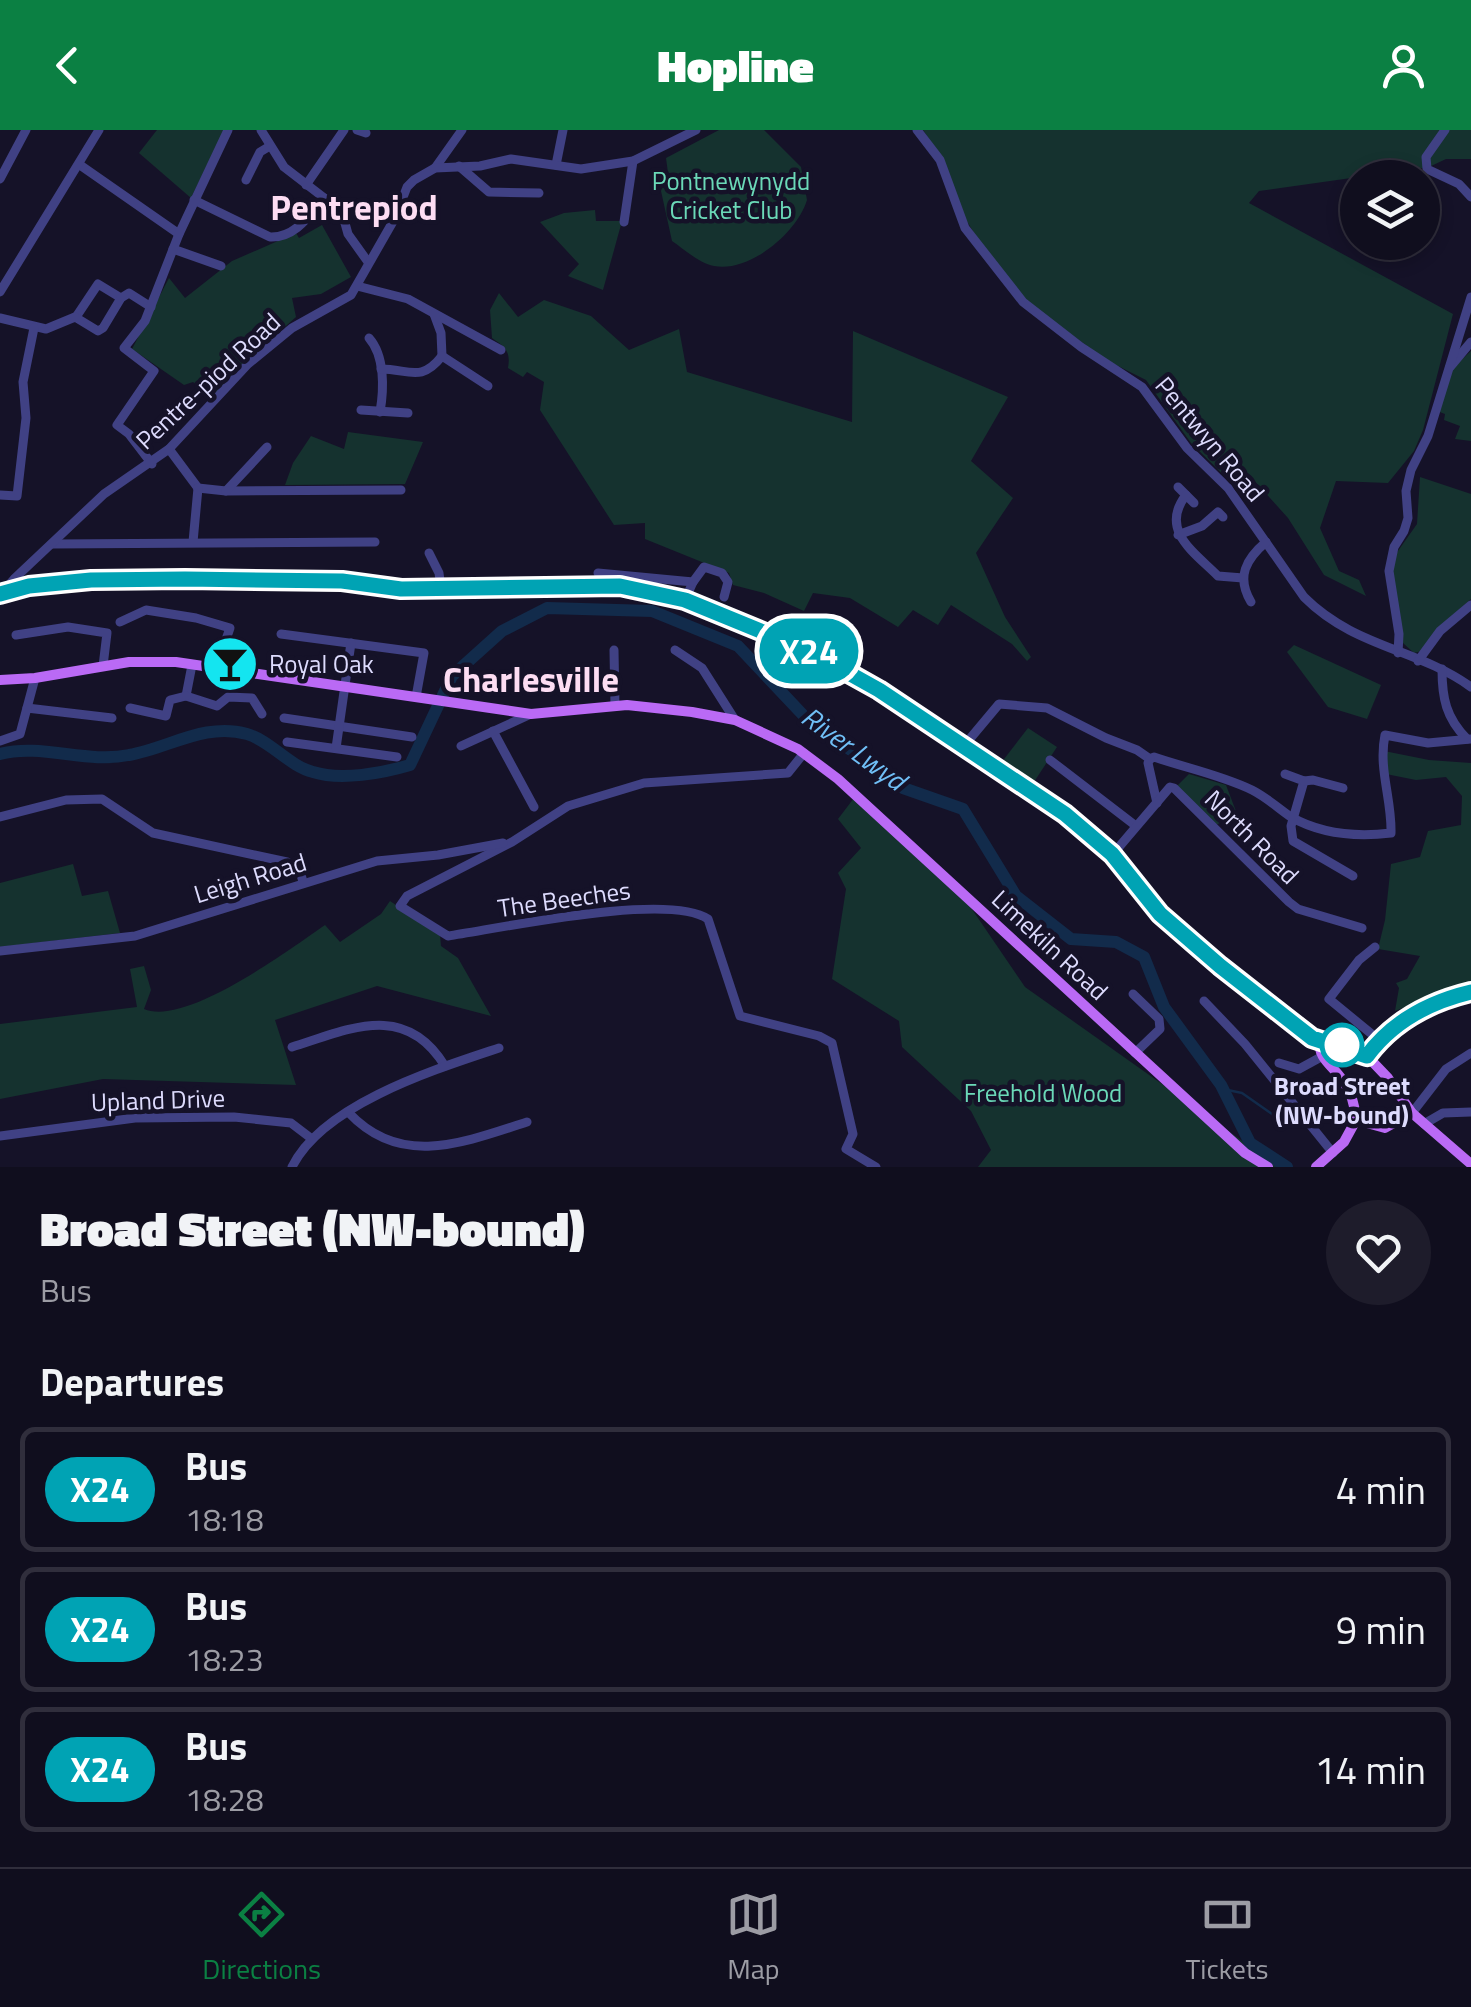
<!DOCTYPE html>
<html lang="en">
<head>
<meta charset="utf-8">
<style>
  :root { --surface:#100e1e; --page:#1e1c2b; --text:#f1f3f6; --muted:#9c9ca4; --line:#302e3c; --accent:#0b8043 }
  body { margin:0; font-family:"Titillium Web",sans-serif; background:var(--page); color:var(--text); height:100vh; display:flex; flex-direction:column; font-size:38px; white-space:nowrap }
  * { box-sizing:border-box; margin:0 }
  p { font-size:32px; color:var(--muted) }
  .icon { flex:none; width:55px; height:55px; fill:none; stroke:currentColor; stroke-width:2; stroke-linecap:round; stroke-linejoin:round }
  .map { position:relative; height:1037px; overflow:hidden }
  .sheet { display:flex; flex-direction:column; background:var(--surface); flex:1 }
  .sheet>* { flex:none }
  .badge { padding:0 20px; border-radius:32px; font-size:35px; line-height:65px }
  .buttons { position:absolute; left:1340px; top:30px; display:grid; gap:20px }
  .buttons a { display:grid; place-items:center; width:100px; height:100px; border-radius:50%; background:var(--surface); box-shadow:0 5px 15px #0003,0 0 0 2px var(--line); font-size:50px }
  .map>.badge { position:absolute; translate:-50% -50%; box-shadow:0 0 0 5px #fff }
  h2 { padding:0 40px; font-size:38px; line-height:90px }
  .round { display:grid; place-items:center; flex:none; width:105px; height:105px; border-radius:52px; background:var(--page) }
  .overview { display:flex; align-items:center; justify-content:space-between; height:170px; padding:0 40px }
  h1 { font-size:48px; font-weight:800; line-height:75px }
  ul { padding:0; list-style:none }
  li { display:flex; align-items:center; gap:30px; height:125px; margin:0 20px 15px; padding:0 20px; border:5px solid var(--line); border-radius:15px }
  li div { flex:1 }
  li b { display:block; font-size:38px }
  li em { font-style:normal }
  li .badge { min-width:110px; font-weight:700; text-align:center }
  header { display:flex; justify-content:space-between; align-items:center; height:130px; padding:0 40px; background:var(--accent); color:#fff; font-size:45px; font-weight:800 }
  .dock { display:flex; justify-content:space-around; align-items:center; height:140px; border-top:2px solid var(--line); background:var(--surface); font-size:28px; color:var(--muted) }
  .dock a { display:grid; justify-items:center; gap:5px }
  .dock .active { color:var(--accent) }
  .map>svg:first-child { display:block }
</style>
</head>
<body>
<header><svg class="icon" aria-label="back" viewBox="0 0 24 24"><path d="M15 5l-7 7 7 7"/></svg>Hopline<svg class="icon" aria-label="person" viewBox="0 0 24 24"><circle cx="12" cy="8" r="4"/><path d="M4 21q1-7 8-7t8 7"/></svg></header>
<div class="map">
<svg width="1471" height="1037" viewBox="0 0 1471 1037">
  <rect width="100%" height="100%" fill="#151228"/>
  <g fill="#15322f">
    <path d="M157,0h67l-33,68 -52,-45z"/>
    <path d="M719,0h45l37,37 6,33c-10,33 -58,73 -93,66 -15,-3 -29,-16 -42,-25l-11,-50 7,-18 -2,-15z"/>
    <path d="M923,0h548v29h-25l-17,8 -170,24 -10,12 204,111 -30,116 -9,21 -26,32 -52,-2 -16,47 19,43 20,9 7,16 -42,-21 -36,-57 -36,-40 -14,11 -47,-46 -45,-63 -40,-20 -80,-59 -46,-58 -21,-35 -17,-50z"/>
    <path d="M595,80l1,11h26l-19,69 -35,-14 11,-12 -39,-42 24,-9z"/>
    <path d="M322,95l29,52 -30,17 -29,4 4,19 -52,46 -31,35 -20,-16 -9,3 -52,-36 37,-71 16,20 47,-37 64,-28 3,5z"/>
    <path d="M499,163l19,24 26,-17 47,16 38,34 50,-21 8,43 165,50 1,-91 155,66 -37,64 42,37 -37,55 29,64 26,40 -4,4 -15,-17 -61,-39 -13,20 -25,-15 -15,17 -48,-29 -37,-5 -9,18 -40,-18 -31,-8 -4,-12 -84,-34v-16l-31,2 -74,-115 4,-28 -17,-10 -4,5 -15,-9c3,-17 -3,-21 -16,-30l-2,-28z"/>
    <path d="M1471,221v90l-16,-2 5,-13 -16,-6 1,-6 -8,-3 16,-43z"/>
    <path d="M348,302l75,10 -18,42 -120,1 8,-22 18,-27 33,13z"/>
    <path d="M1420,347l51,17v105l-34,30 -15,22 -8,2 -11,-10 -12,-66 2,-19 24,-34z"/>
    <path d="M1294,515l87,40 -14,34 -39,-12 -41,-55z"/>
    <path d="M1028,598l29,19 -25,38 -31,-22z"/>
    <path d="M1384,621l45,9 42,3v219l-76,29 4,-23 -3,-5 11,-4 13,-23 -42,-7 7,-29 6,-56 29,-7 8,-26 33,-6 1,-29 -16,-19 -30,3 -30,-6z"/>
    <path d="M1189,644l37,11 11,29 -21,11 -40,-38z"/>
    <path d="M854,668l111,101 60,88 254,180h-301l13,-17 -20,-39 -69,-64 -3,-26 -67,-42 14,-90 -8,-16 23,-25 -23,-29z"/>
    <path d="M73,734l9,32 26,-5 12,42 -120,14v-64z"/>
    <path d="M390,771l50,34 1,11 17,12 33,58 -114,-30 -102,34 21,65 -193,-6 -103,20v-75l137,-17 -7,-38 14,-3 7,24 -7,19c41,18 145,-59 181,-84l15,17 41,-28z"/>
  </g>
  <g fill="none" stroke-linecap="round" stroke-linejoin="round">
    <path stroke="#122b4b" stroke-width="2.5" d="M1223,959l19,4 47,33 12,-3"/>
    <path stroke="#122b4b" stroke-width="12" d="M0,624c41,-11 87,10 129,1 40,-7 76,-33 118,-21 24,7 42,32 66,38 28,9 70,1 97,-7l42,-89 50,-45 45,-23 105,3 86,35 66,70 99,72 60,21 53,87 55,43 45,3 28,15 20,50 57,78 29,58 37,24"/>
    <g stroke="#404184" stroke-width="9">
      <path d="M261,0l23,37 52,40 7,9 5,18 20,28"/>
      <path d="M357,0l9,3"/>
      <path d="M917,0l23,30 25,68 58,74 58,45 61,40 45,61 41,40 76,109c51,51 113,51 167,90"/>
      <path d="M1445,0l-19,27 1,12 32,15 12,13"/>
      <path d="M80,35l99,69"/>
      <path d="M556,35l7,-35"/>
      <path d="M459,36l30,26 50,1"/>
      <path d="M435,38l27,-38"/>
      <path d="M0,49l26,-49"/>
      <path d="M246,50l14,-28 10,-6"/>
      <path d="M306,55l38,-55"/>
      <path d="M194,70l76,37c25,1 39,-21 54,-39"/>
      <path d="M624,92l9,-61"/>
      <path d="M173,119l48,17"/>
      <path d="M357,156l51,13 93,51"/>
      <path d="M0,162l99,-162"/>
      <path d="M434,184l7,19 1,23"/>
      <path d="M76,187l22,-33 23,14"/>
      <path d="M0,188l46,11 29,-12 23,14 5,-3 18,-30 8,-5 22,14"/>
      <path d="M369,208c16,18 15,51 11,74"/>
      <path d="M1450,237l21,-25"/>
      <path d="M381,239c28,0 40,14 61,-13l46,30"/>
      <path d="M361,280l47,3"/>
      <path d="M169,319l29,39"/>
      <path d="M152,334l-23,-30 -12,-9 37,-54 -30,-23 21,-27 34,-87 49,-104"/>
      <path d="M1178,357l16,16"/>
      <path d="M198,358l28,3 175,-1"/>
      <path d="M226,361l41,-44"/>
      <path d="M0,365l17,1 9,-78 -3,-36 11,-54"/>
      <path d="M1186,365c-27,35 8,57 32,81l25,2"/>
      <path d="M1178,405l24,-9 16,-14 5,5"/>
      <path d="M193,412l5,-54"/>
      <path d="M53,414l322,-2"/>
      <path d="M429,423l10,20 2,15"/>
      <path d="M598,443l95,9 -8,18"/>
      <path d="M693,452l11,-15 18,6 6,9 -4,15"/>
      <path d="M9,461v-6l6,-7 89,-84 65,-45 79,-85 44,-36 59,-33 44,-77 12,-31 7,-7 21,-12 45,-2 31,-7 70,10 52,-8 63,-31"/>
      <path d="M1251,472c-15,-25 -5,-43 15,-60"/>
      <path d="M120,492l26,-12 50,8 34,10 -14,40"/>
      <path d="M281,504l143,19 -8,44"/>
      <path d="M16,505l52,-8 39,6 -4,33"/>
      <path d="M614,520l1,56"/>
      <path d="M675,520l27,18 33,52"/>
      <path d="M1398,523l1,-19 -10,-63 5,-24 10,-16 4,-13 -2,-27 5,-21 17,-34 43,-139"/>
      <path d="M1418,531l22,-30 31,-26"/>
      <path d="M192,535l-6,31 31,10 11,-9 24,1 10,16"/>
      <path d="M1442,539c0,29 4,49 25,70"/>
      <path d="M27,578l85,10"/>
      <path d="M130,578l36,8 4,-16 16,-4"/>
      <path d="M284,588l128,19"/>
      <path d="M493,601l41,76"/>
      <path d="M0,611l20,-7 15,-56"/>
      <path d="M287,612l110,15"/>
      <path d="M461,616l70,-32"/>
      <path d="M963,617l36,-43 48,4 59,30 31,12 13,9 4,-2c32,11 67,18 98,33 14,7 26,18 39,27 30,17 66,20 100,16 1,-34 -13,-64 -6,-98l43,8 43,-4"/>
      <path d="M336,618l15,-105"/>
      <path d="M804,623l-16,20 -144,10 -76,23 -56,36 -105,54 -7,10 48,30c54,-8 220,-44 260,-17l32,97 79,20 13,7 21,91 -7,15 30,18"/>
      <path d="M1150,629l-2,4 9,40"/>
      <path d="M1050,630l86,66"/>
      <path d="M1285,644l19,7 -13,45 2,15 60,35"/>
      <path d="M1304,651l9,-1 30,8"/>
      <path d="M0,687l66,-17 36,-1 51,34 134,29 13,9 3,11"/>
      <path d="M1113,724l57,-67 4,1 115,114 9,7 64,19"/>
      <path d="M1375,817l-16,13 -30,39 50,41"/>
      <path d="M0,821l135,-15 242,-75 61,-6 65,-12"/>
      <path d="M1133,864l26,25 1,10 -25,24"/>
      <path d="M1204,871l41,43 88,109"/>
      <path d="M292,917c58,-18 113,-46 153,19"/>
      <path d="M1279,933l20,6 22,-12"/>
      <path d="M349,983c51,54 111,31 178,9"/>
      <path d="M1412,983l34,-44 25,-16"/>
      <path d="M1424,994l19,-11 28,-1"/>
      <path d="M0,1006l135,-18 99,-1 57,6 21,16"/>
      <path d="M292,1037c31,-63 144,-98 207,-119"/>
    </g>
    <g stroke="#ba6af5" stroke-width="10">
      <path d="M0,464l29,-8 62,-6 94,-1 157,2 59,8 219,-3 65,14 122,49 72,41 186,124 48,40 62,75 137,108 55,19 21,22 24,35 59,51"/>
      <path d="M0,550l35,-2 94,-16h47l355,52 96,-9 65,7 43,8 63,29 40,30 407,374 23,14"/>
      <path d="M1320,910c-3,19 14,26 23,41 9,12 12,25 13,39"/>
      <path d="M1367,926c26,-35 62,-54 104,-64"/>
      <path d="M1356,990l29,8 27,-15"/>
      <path d="M1316,1037l28,-25 12,-22"/>
    </g>
  </g>
  <g fill="none" stroke-linecap="round" stroke-linejoin="round">
    <g stroke="#fff" stroke-width="22">
      <path id="line" d="M0,464l29,-8 62,-6 94,-1 157,2 59,8 219,-3 65,14 122,50 29,16 43,24 186,124 47,40 48,60 60,52 92,72 55,18c26,-35 62,-54 104,-64"/>
    </g>
    <use href="#line" stroke="#00a3b4" stroke-width="15"/>
  </g>
  <defs>
    <g id="bar-disc" transform="scale(2.875)"><circle r="9.5" fill="#14e5f0" stroke="#151228"/><path d="M-6-5H6L.8 .8V4.5H3.5V6h-7V4.5H-.8V.8Z" fill="#111"/></g>
  </defs>
  <g fill-rule="evenodd">
    <use href="#bar-disc" x="230" y="534"/>
  </g>
  <circle fill="#fff" stroke="#00a3b4" stroke-width="5" cx="1342" cy="915" r="20"/>
  <g text-anchor="middle" dominant-baseline="central" stroke-width="9" stroke-linejoin="round" paint-order="stroke">
    <g font-size="25" fill="#6bd9b8" stroke="#151228">
      <text x="731" y="51">Pontnewynydd<tspan x="731" dy="29">Cricket Club</tspan></text>
      <text x="1043" y="963">Freehold Wood</text>
    </g>
    <g font-size="25" fill="#dddbfd" stroke="#151228">
      <text transform="translate(208 251) rotate(-43)">Pentre-piod Road</text>
      <text transform="translate(1210 309) rotate(50)">Pentwyn Road</text>
      <text transform="translate(1252 707) rotate(45)">North Road</text>
      <text transform="translate(250 748) rotate(-17)">Leigh Road</text>
      <text transform="translate(564 769) rotate(-8)">The Beeches</text>
      <text transform="translate(1050 815) rotate(43)">Limekiln Road</text>
      <text transform="translate(158 970) rotate(-2)">Upland Drive</text>
    </g>
    <g font-size="25" fill="#dddbfd" stroke="#151228" text-anchor="start">
      <text x="269" y="534">Royal Oak</text>
    </g>
    <g font-size="25" font-weight="bold" fill="#dddbfd" stroke="#151228">
      <text x="1342" y="956">Broad Street<tspan x="1342" dy="29">(NW-bound)</tspan></text>
    </g>
    <g font-size="28" font-style="italic" fill="#70bff6" stroke="#151228">
      <text transform="translate(854 618) rotate(36)">River Lwyd</text>
    </g>
    <g font-size="35" font-weight="bold" fill="#fdddf3" stroke="#151228">
      <text x="354" y="77">Pentrepiod</text>
      <text x="531" y="549">Charlesville</text>
    </g>
  </g>
</svg>
<div class="buttons">
<a><svg class="icon" aria-label="layers" viewBox="0 0 24 24"><path d="M12 4l9 5-9 5-9-5zM3 14l9 5 9-5"/></svg></a>
</div>
<b class="badge" style="left:809px;top:521px;background:#00a3b4;color:#fff">X24</b>
</div>
<section class="sheet">
<div class="overview"><div><h1>Broad Street (NW-bound)</h1><p>Bus</p></div><a class="round"><svg class="icon" aria-label="heart" viewBox="0 0 24 24"><path d="M12 20l-8-8c-3-5 5-10 8-4 3-6 11-1 8 4z"/></svg></a></div>
<h2>Departures</h2>
<ul>
<li><span class="badge" style="background:#00a3b4;color:#fff">X24</span><div><b>Bus</b><p>18:18</p></div><em>4 min</em></li>
<li><span class="badge" style="background:#00a3b4;color:#fff">X24</span><div><b>Bus</b><p>18:23</p></div><em>9 min</em></li>
<li><span class="badge" style="background:#00a3b4;color:#fff">X24</span><div><b>Bus</b><p>18:28</p></div><em>14 min</em></li>
</ul>
</section>
<nav class="dock">
<a class="active"><svg class="icon" aria-label="directions" viewBox="0 0 24 24"><path d="M12 3l9 9-9 9-9-9zM9 14v-3h6M13 9l2 2-2 2"/></svg>Directions</a>
<a><svg class="icon" aria-label="map" viewBox="0 0 24 24"><path d="M3 6l6-2 6 2 6-2v14l-6 2-6-2-6 2zM9 4v14M15 6v14"/></svg>Map</a>
<a><svg class="icon" aria-label="tickets" viewBox="0 0 24 24"><path d="M3 7h18v10H3zM15 7v10"/></svg>Tickets</a>
</nav>
</body>
</html>
